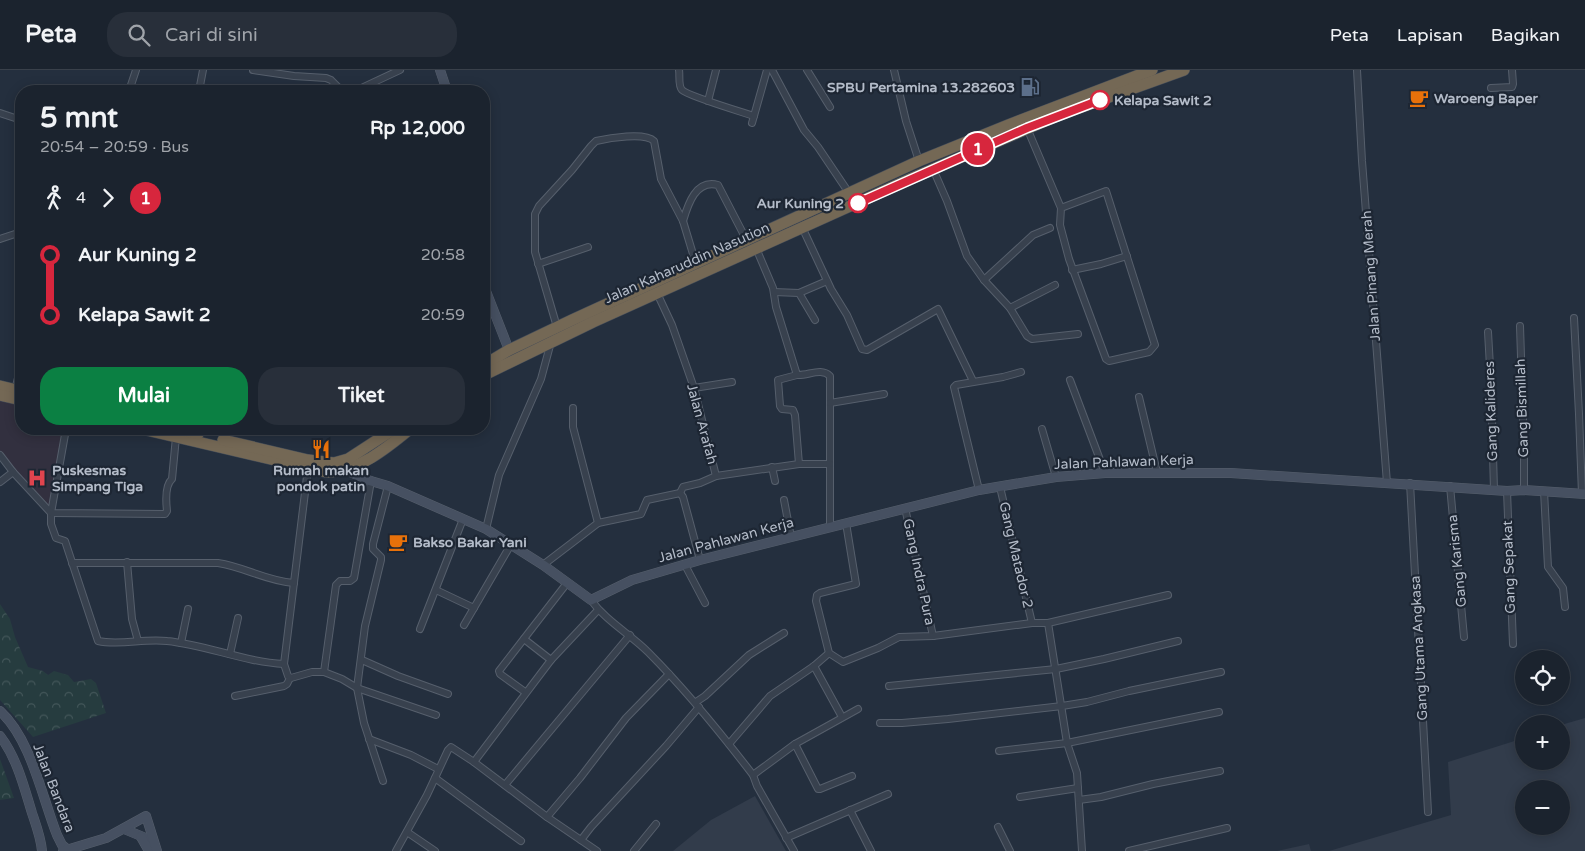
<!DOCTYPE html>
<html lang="id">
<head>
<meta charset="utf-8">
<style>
  :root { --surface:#1b232e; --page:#282f3a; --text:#f1f3f6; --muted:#a0a4aa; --line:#39404a; --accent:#0b8043 }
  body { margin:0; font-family:"Varela Round",sans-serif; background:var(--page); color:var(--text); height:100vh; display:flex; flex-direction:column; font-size:19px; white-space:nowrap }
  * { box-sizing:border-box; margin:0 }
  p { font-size:16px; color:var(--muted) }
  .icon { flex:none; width:28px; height:28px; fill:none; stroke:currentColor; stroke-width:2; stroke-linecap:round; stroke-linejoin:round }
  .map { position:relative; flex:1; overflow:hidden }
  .panel { position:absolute; left:15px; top:15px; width:475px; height:350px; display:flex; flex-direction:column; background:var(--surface); border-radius:20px; box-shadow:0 2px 12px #0003,0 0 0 1px var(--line) }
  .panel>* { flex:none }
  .badge { padding:0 10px; border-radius:16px; font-size:18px; line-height:32px }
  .buttons { position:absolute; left:1515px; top:580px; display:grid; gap:10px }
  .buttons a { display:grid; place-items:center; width:55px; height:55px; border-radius:50%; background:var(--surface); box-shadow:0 2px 12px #0003,0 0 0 1px var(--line); font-size:25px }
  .map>.badge { position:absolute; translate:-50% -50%; box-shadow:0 0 0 2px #fff }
  .legs { display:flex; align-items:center; gap:8px; height:55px; padding:0 25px; font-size:16px }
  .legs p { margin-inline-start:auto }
  .summary { display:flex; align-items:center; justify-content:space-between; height:85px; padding:0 25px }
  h1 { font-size:28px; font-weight:800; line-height:38px }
  .action { display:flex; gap:10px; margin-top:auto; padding:10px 25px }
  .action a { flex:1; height:58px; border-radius:20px; background:var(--accent); color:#fff; font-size:20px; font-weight:800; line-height:58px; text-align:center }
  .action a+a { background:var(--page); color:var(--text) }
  ul { padding:0 25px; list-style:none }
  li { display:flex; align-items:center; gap:18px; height:60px; font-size:19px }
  li i { display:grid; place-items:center; width:8px; height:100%; margin:0 6px; background:currentColor }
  li i::after { content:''; width:12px; height:12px; margin:-6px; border:4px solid; border-radius:50%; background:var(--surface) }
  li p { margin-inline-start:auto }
  li:first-child i { background:linear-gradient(#0000 50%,currentColor 0) }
  li:last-child i { background:linear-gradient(currentColor 50%,#0000 0) }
  header { display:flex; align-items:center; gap:30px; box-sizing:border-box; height:70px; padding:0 25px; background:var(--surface); border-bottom:1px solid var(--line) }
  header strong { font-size:24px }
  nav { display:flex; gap:28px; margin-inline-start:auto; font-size:18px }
  .search { width:350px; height:45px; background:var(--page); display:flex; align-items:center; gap:12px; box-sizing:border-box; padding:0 18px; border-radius:20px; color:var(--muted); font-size:19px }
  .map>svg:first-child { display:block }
</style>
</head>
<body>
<header>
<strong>Peta</strong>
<div class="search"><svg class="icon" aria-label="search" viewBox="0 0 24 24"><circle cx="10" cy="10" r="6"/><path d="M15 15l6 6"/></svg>Cari di sini</div>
<nav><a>Peta</a><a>Lapisan</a><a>Bagikan</a></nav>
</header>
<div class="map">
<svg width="1585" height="781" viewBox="0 0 1585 781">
  <defs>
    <pattern id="forest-crowns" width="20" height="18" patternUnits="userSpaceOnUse" patternTransform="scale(1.25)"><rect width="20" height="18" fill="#263c3f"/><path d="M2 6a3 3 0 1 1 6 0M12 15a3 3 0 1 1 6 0" fill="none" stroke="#435659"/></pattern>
  </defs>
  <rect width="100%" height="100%" fill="#242f3e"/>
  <path fill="#32303f" d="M0,329l21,5v25h43l-15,76 -3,2h-4l-42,-56z"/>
  <g fill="#323c4b" fill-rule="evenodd">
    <path d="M1585,648v133h-256l122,-36 -3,-53 76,-24v23h37v-36zM1524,719h37v37h-37z"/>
    <path d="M755,726l31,55h-113l38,-31z"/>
    <path d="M1309,774l2,7h-34z"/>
  </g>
  <g fill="url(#forest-crowns)">
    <path d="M0,534l10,15 5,18 13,30 15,4 5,4 6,-4 14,4 6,7 17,-3 5,4 10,30 -73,24 -33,-37z"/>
    <path d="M0,689l14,39 -14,2z"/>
  </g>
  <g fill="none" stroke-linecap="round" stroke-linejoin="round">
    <g stroke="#565f6c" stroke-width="8">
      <g id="street">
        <path d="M253,0l41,6 32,2 5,2 11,11"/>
        <path d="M679,0c1,5 -1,16 3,20 6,6 60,22 72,26"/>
        <path d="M772,0l32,60 14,17 31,46"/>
        <path d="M807,0l23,37"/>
        <path d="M894,0l12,51 13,40"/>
        <path d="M1357,0l5,91 25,322"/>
        <path d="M1491,18l21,-1 1,-3 -1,-14"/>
        <path d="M129,21l7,-21"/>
        <path d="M199,21l4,-21"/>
        <path d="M355,21l45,-21"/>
        <path d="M708,31l8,-31"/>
        <path d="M0,43l21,7"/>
        <path d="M752,53l15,-53"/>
        <path d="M1027,58l34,80 -1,17 9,34 37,100 3,2 40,-9 6,-7 -49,-154 -45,17"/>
        <path d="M933,99l14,32 20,55 17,24 26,28 17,28 5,3 46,-5"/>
        <path d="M683,151c5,-17 13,-42 35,-36l29,56"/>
        <path d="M802,157l29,62 16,26 15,34 5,1 71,-41 35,72"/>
        <path d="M0,169l21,-7"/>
        <path d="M756,178l17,40 3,19 21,68c11,1 24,-8 33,1v151"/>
        <path d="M538,194l50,-17"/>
        <path d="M1072,200l29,-6 26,-8"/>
        <path d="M984,210l49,-45 17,-7"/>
        <path d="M774,222l25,1 16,27"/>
        <path d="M657,223l15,32 22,63 22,88"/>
        <path d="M799,223l28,-12"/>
        <path d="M1010,238l45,-23"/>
        <path d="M1574,248l5,96 3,80"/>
        <path d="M1520,256l4,122v42"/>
        <path d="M557,257l-22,-75v-38l4,-8 33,-36 19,-24 5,-5c13,-3 49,-9 58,0l7,38 22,42 13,43"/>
        <path d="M1488,262l3,52 3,106"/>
        <path d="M797,305l-19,5 2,26 2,3 11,1 2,5 4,49"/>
        <path d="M1070,310l35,93"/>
        <path d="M694,318l38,-6"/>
        <path d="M15,320l6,-24"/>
        <path d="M1139,327l18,75"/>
        <path d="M830,333l54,-9"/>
        <path d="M66,359l-15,84v11l5,14 9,3 33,100c22,5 46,-3 69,0 40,4 77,21 117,23"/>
        <path d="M1042,359l14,48"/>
        <path d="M0,385l13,17 38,41 114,1 2,-3c-1,-9 -2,-26 5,-32l4,-42"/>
        <path d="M772,397l3,14"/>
        <path d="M308,398l-24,196 4,12 3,2 21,-6h12l18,7 15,9 79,27"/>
        <path d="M0,412l13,-10"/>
        <path d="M1410,413l18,329"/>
        <path d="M1450,416l14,151"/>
        <path d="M1000,417l32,136"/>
        <path d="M979,420l-25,-103 2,-2 47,-8 18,-5"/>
        <path d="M1507,421l6,153"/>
        <path d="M1544,421l4,76 15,21 2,19"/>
        <path d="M680,423l3,-6 17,-4 16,-7 83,-12h31"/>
        <path d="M784,430l7,37"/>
        <path d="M905,438l28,128"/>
        <path d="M598,453l43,-9 6,-14 33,-7 3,4 17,63"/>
        <path d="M846,453l10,61 -36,9 -3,2 -1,6 13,52 14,9 35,-14 21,-11 34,-1 99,-13h16l120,-28"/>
        <path d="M486,459l13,-54 42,-96 10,-37"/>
        <path d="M127,492l5,57 6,22"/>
        <path d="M72,493h146c27,4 48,18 76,20"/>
        <path d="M543,495l55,-42 -25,-96v-19"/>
        <path d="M685,495l20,38"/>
        <path d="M436,520l38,18"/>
        <path d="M591,530c15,21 39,34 57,52 38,38 72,80 105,123l4,11 37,65"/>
        <path d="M1048,553l19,120 10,30 5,78"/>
        <path d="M464,555l46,-79"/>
        <path d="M420,559l43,-110"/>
        <path d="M524,569l27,21"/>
        <path d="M181,573l7,-34"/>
        <path d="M230,584l8,-36"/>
        <path d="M362,590l36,16 50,18"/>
        <path d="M814,596l28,51"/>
        <path d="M324,602l12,-87 4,-4h10l4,-3 17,-97"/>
        <path d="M889,616l167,-17 48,-10 74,-18"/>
        <path d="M525,622l-25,-18 -1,-3 68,-88"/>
        <path d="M235,626l49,-10 3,-2 3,-6"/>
        <path d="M696,632l9,-6 44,-41 35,-22"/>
        <path d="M880,653h22l46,-4 114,-13 25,-4 42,-11 92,-19"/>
        <path d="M369,669l42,16 27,14"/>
        <path d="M729,674l41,-48 44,-30 15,-13"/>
        <path d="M795,674l23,45h2l32,-13"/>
        <path d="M999,681l68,-8 152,-31"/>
        <path d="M474,692l77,-102 47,-50"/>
        <path d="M753,705l42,-31 63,-35"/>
        <path d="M435,708l86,63"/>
        <path d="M383,711l-19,-58 -7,-35 8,-62 16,-66v-3l-8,-8v-5l15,-58"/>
        <path d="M505,715l125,-150"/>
        <path d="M1020,727l58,-9"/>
        <path d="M1079,730l22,-3 52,-13 67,-13"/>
        <path d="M850,740l21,41"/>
        <path d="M547,747l33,-39 46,-60 43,-44"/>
        <path d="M998,757l12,24"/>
        <path d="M407,762l28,19"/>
        <path d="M786,768l102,-44"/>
        <path d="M581,770l10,-13 75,-81 33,-39"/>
        <path d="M396,781l31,-56 21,-45 3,-3 23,15 73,55 50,34"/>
        <path d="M634,781l22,-27"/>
        <path d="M1129,781l98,-23"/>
      </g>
    </g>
    <g stroke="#565f6c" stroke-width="10">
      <g id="secondary">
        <path d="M440,0l7,21"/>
        <path d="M484,216l25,64"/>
        <path d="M344,398l1,2 26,11 17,5 98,43 57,36 48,35 41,-20 68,-20 279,-70 77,-13 49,-4h126l276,18 17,-1 61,4"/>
        <path d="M0,641c31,28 42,86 57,124l5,10 5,4"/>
        <path d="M0,666c17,22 24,51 32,77 4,12 9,25 10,38"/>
        <path d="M124,759l29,12"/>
        <path d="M141,767l8,14"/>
        <path d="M63,781l43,-13 40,-22 11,35"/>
      </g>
    </g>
    <g stroke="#434c59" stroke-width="12">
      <g id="highway">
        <path d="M484,295l25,-15 63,-30 347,-159 89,-36 144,-55"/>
        <path d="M484,305l109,-53 317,-143 149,-64 125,-45"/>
        <path d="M0,316l21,5"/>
        <path d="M0,325l21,5"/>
        <path d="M142,359l184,43c32,0 61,-24 84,-43"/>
        <path d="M177,359l21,5"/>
        <path d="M223,370l85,20 26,3 14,-4 46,-30"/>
      </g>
    </g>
    <use href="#street" stroke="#38414e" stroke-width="6"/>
    <use href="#secondary" stroke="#465061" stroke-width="9"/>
    <use href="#highway" stroke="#746855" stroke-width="11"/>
  </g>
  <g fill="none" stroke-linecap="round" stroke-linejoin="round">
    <g stroke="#fff" stroke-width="11">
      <path id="line-1" d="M858,133l169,-75 73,-28"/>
    </g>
    <use href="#line-1" stroke="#d7263d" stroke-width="8"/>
  </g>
  <defs>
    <g id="fuel-bare" transform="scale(1.5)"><path d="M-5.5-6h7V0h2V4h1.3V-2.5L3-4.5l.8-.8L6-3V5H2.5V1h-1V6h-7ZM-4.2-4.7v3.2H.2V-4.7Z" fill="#5c6f8a" stroke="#1d2633" stroke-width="2.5" paint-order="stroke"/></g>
    <g id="cafe-bare" transform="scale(1.5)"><path d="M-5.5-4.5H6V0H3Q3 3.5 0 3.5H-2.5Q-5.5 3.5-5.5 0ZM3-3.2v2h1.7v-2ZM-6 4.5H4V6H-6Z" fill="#e8710a" stroke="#1d2633" stroke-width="2.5" paint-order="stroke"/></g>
    <g id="restaurant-bare" transform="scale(1.5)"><path d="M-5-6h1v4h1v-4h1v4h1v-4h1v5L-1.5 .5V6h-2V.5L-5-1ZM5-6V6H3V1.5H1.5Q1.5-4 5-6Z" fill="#e8710a" stroke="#1d2633" stroke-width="2.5" paint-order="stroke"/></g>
    <g id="hospital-bare" transform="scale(1.5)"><path d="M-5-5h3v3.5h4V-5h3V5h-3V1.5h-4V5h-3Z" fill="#e0444e" stroke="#1d2633" stroke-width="2.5" paint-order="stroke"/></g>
  </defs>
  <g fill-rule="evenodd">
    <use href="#fuel-bare" x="1030" y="17"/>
    <use href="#cafe-bare" x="1419" y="28"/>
    <use href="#restaurant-bare" x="321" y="379"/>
    <use href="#hospital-bare" x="37" y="408"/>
    <use href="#cafe-bare" x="398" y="472"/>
  </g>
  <g fill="#fff" stroke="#d7263d" stroke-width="2.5">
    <circle cx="1100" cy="30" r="9"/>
    <circle cx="858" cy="133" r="9"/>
  </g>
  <g text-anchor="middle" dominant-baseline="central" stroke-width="4.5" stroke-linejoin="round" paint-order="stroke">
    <g font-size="14" font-weight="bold" fill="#b4bcc9" stroke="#1d2633" text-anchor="start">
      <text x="1015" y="17" text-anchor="end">SPBU Pertamina 13.282603</text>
      <text x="1434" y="28">Waroeng Baper</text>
      <text x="52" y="400">Puskesmas<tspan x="52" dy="16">Simpang Tiga</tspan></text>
      <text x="321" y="400" text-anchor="middle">Rumah makan<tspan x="321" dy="16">pondok patin</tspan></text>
      <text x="413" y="472">Bakso Bakar Yani</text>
    </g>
    <g font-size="14" font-weight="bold" fill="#b4bcc9" stroke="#1d2633" text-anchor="start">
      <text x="1114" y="30">Kelapa Sawit 2</text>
      <text x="844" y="133" text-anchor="end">Aur Kuning 2</text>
    </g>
    <g font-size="14" fill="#b4bcc9" stroke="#1d2633">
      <text transform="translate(687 193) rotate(-24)">Jalan Kaharuddin Nasution</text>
      <text transform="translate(1371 206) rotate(-94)">Jalan Pinang Merah</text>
      <text transform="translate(1522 338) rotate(-92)">Gang Bismillah</text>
      <text transform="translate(1491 341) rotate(-92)">Gang Kalideres</text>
      <text transform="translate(702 354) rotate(75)">Jalan Arafah</text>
      <text transform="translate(1124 392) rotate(-2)">Jalan Pahlawan Kerja</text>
      <text transform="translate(726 470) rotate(-15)">Jalan Pahlawan Kerja</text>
      <text transform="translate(1016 485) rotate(77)">Gang Matador 2</text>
      <text transform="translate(1457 491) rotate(-96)">Gang Karisma</text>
      <text transform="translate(1509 497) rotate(-92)">Gang Sepakat</text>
      <text transform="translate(919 502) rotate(78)">Gang Indra Pura</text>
      <text transform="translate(1419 578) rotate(-93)">Gang Utama Angkasa</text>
      <text transform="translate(54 718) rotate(69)">Jalan Bandara</text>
    </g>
  </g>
</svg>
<div class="buttons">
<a><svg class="icon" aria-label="locate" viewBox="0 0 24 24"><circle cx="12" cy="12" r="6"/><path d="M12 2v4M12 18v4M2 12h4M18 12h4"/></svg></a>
<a>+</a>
<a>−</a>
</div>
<b class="badge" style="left:978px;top:79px;background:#d7263d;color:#fff">1</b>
<section class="panel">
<div class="summary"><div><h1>5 mnt</h1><p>20:54 – 20:59 · Bus</p></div><b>Rp 12,000</b></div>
<div class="legs"><svg class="icon" aria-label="walk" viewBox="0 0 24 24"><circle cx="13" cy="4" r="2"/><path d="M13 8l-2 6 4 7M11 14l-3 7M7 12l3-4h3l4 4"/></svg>4<svg class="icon" aria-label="forward" viewBox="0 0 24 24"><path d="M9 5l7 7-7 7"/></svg><b class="badge" style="background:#d7263d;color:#fff">1</b></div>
<ul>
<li><i style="color:#d7263d"></i><b>Aur Kuning 2</b><p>20:58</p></li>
<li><i style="color:#d7263d"></i><b>Kelapa Sawit 2</b><p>20:59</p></li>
</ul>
<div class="action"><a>Mulai</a><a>Tiket</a></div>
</section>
</div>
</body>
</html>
